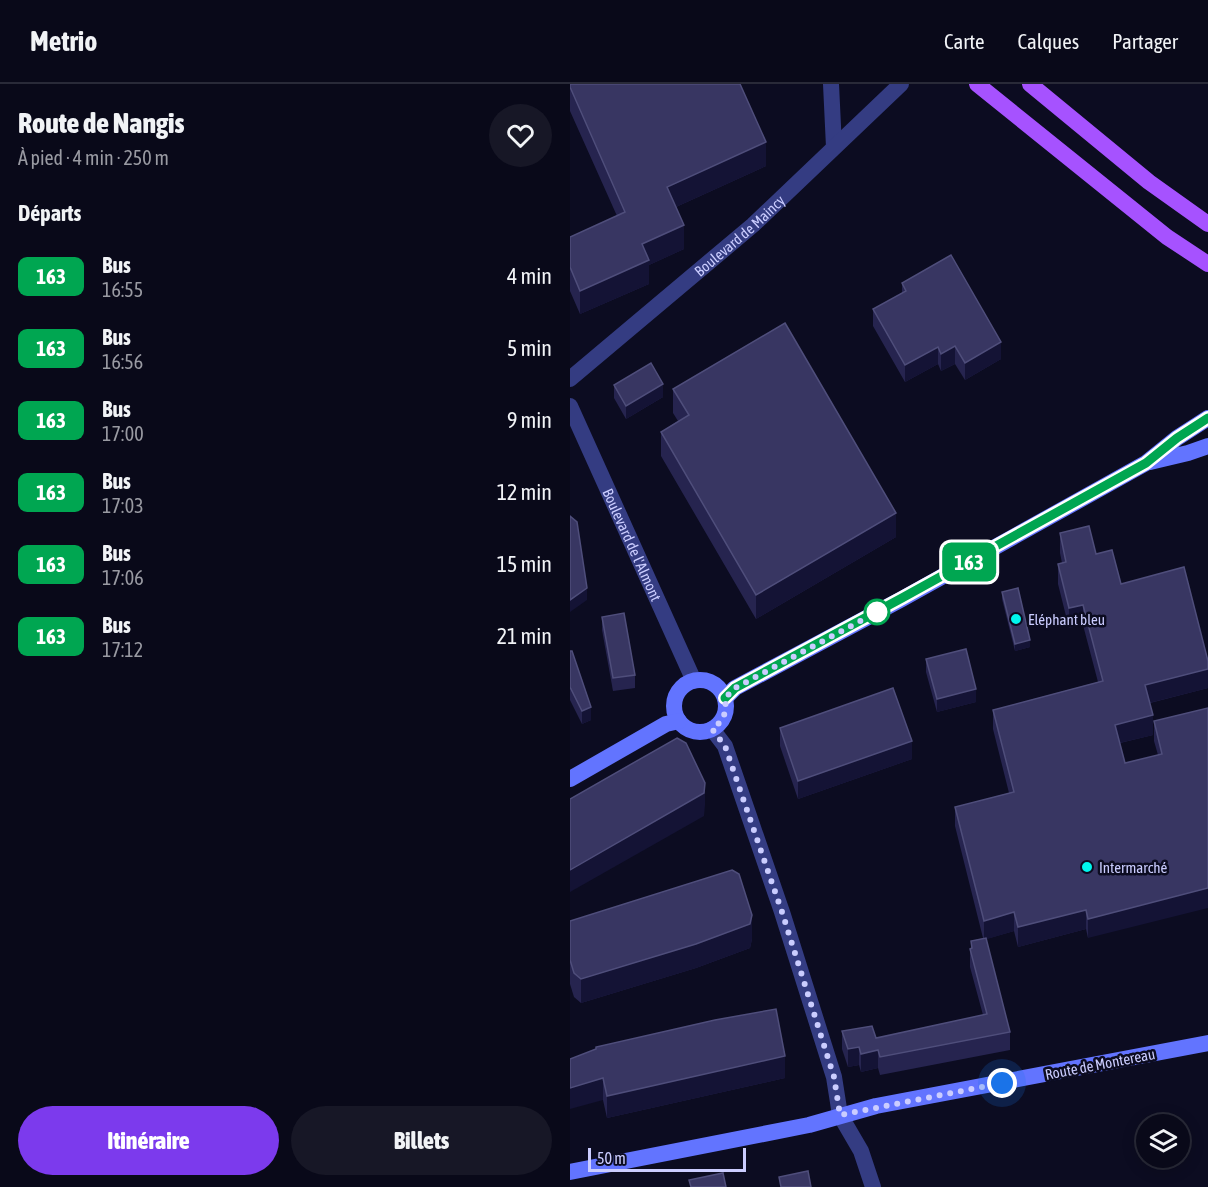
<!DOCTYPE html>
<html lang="fr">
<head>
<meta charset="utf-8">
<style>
  :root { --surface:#090919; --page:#171726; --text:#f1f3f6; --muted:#999aa2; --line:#292a38; --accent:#7c3aed }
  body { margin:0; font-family:"Asap Condensed",sans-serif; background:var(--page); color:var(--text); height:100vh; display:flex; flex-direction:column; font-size:22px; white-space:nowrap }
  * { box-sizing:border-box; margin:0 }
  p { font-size:20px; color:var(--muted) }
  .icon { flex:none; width:33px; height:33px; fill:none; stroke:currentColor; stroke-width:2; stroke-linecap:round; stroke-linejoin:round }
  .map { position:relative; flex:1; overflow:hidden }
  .drawer { display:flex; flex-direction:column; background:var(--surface); width:570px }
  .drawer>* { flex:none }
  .badge { padding:0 12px; border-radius:9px; font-size:21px; line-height:39px }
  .fabs { position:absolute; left:566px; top:1030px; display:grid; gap:12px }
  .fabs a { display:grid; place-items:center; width:54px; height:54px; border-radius:50%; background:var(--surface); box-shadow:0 3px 15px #0003,0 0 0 2px var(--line); font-size:30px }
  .scale { position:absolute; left:18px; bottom:15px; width:158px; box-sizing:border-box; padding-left:6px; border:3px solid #cbcdff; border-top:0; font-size:16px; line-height:21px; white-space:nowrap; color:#cbcdff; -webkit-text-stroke:4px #0c0c21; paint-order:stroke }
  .you { position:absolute; width:30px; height:30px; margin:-15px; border:4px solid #fff; border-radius:50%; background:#1a73e8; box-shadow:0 0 0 9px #1a73e833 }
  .map>.badge { position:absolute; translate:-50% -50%; box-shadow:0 0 0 3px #fff }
  h2 { padding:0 18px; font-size:22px; line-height:54px }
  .round { display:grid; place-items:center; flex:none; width:63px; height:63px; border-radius:32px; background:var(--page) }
  .overview { display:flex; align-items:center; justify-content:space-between; height:102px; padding:0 18px }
  h1 { font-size:28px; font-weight:800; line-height:45px }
  .action { display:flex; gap:12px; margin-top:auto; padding:12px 18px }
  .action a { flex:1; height:69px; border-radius:36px; background:var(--accent); color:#fff; font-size:24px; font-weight:800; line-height:69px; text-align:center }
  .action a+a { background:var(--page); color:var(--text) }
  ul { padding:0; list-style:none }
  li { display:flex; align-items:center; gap:18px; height:72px; padding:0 18px }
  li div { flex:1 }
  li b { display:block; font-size:22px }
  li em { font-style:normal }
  li .badge { min-width:66px; font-weight:700; text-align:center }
  header { display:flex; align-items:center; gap:36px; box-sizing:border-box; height:84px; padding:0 30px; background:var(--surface); border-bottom:2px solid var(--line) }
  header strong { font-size:28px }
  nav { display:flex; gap:33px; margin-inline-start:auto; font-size:21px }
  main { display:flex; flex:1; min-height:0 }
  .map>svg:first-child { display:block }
</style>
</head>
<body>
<header>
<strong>Metrio</strong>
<nav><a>Carte</a><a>Calques</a><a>Partager</a></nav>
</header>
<main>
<section class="drawer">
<div class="overview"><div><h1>Route de Nangis</h1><p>À pied · 4 min · 250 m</p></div><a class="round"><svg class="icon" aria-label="heart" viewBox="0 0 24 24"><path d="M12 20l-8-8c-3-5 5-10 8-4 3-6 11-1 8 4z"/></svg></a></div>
<h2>Départs</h2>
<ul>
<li><span class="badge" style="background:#00a651;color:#fff">163</span><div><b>Bus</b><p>16:55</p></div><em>4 min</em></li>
<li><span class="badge" style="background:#00a651;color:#fff">163</span><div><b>Bus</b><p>16:56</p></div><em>5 min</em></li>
<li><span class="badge" style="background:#00a651;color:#fff">163</span><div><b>Bus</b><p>17:00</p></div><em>9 min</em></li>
<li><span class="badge" style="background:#00a651;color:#fff">163</span><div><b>Bus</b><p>17:03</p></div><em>12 min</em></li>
<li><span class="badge" style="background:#00a651;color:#fff">163</span><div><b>Bus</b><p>17:06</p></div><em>15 min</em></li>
<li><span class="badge" style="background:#00a651;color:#fff">163</span><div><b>Bus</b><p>17:12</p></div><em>21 min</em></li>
</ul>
<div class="action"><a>Itinéraire</a><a>Billets</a></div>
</section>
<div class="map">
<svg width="638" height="1103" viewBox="0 0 638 1103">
  <rect width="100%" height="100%" fill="#0c0c21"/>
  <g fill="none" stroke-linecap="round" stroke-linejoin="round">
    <g stroke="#343c82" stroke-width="16">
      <path d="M261,0l3,63"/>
      <path id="s1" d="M0,295l183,-154 148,-141"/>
      <path id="s2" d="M0,322l124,275"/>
    </g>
    <path stroke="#343c82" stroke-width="16" d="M142,645l13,17 57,166 52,165 6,38 21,36 12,36"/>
    <g stroke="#6274ff" stroke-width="16">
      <path d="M580,378l38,-9 20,-7"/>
      <circle cx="130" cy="622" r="26"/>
      <path d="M155,614l10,-10 167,-89 244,-136 31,-25 31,-20"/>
      <path d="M0,695l96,-55 13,-3"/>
      <path d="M0,1088l239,-47 67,-19 332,-63"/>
    </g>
    <g stroke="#a652ff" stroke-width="16">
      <path d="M407,0l190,153 41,27"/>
      <path d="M460,0l119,98 59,42"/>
    </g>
  </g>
  <g fill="#26244f">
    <path d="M0,0l196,82 -90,41 8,42 -35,16v19l-69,30 -10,-23v-54l47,-21 -47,-105z"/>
    <path d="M332,199l99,76 -36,21 -10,-16 -14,7 -3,-7 -33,18 -32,-56v-17l29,-16z"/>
    <path d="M44,301l49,12 -37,22 -12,-21z"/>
    <path d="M103,305l223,148 -140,82 -95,-163v-24l17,-11 -5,-8z"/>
    <path d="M490,449l36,21 25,30 87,77v27l-58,15 3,32 -33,8 5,20 33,-8 -4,-14v-20l54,-13 -120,230 -2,-9 -68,18 -4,-16 -28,8 24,93v18l-130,25 -2,-7 -17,4 -2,-7 -11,2 -6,-18v-18l34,7 107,-23 -13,-48v-18l1,-1v-7l12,-3 -28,-112v-19l54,-14 -16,-64v-19l105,-28 -15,-57 -14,3 -11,-44v-20l4,-1 -2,-10z"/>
    <path d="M432,508l28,55 -15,4 -13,-52z"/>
    <path d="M32,533l33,58v13l-22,3 -11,-61z"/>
    <path d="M0,567l21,69 -9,4 -12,-24z"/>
    <path d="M356,575l50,43 -39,10 -11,-40z"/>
    <path d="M210,644l132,31 -114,40 -18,-53z"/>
    <path d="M0,837l182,18 -2,9 -54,20 -115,35 -7,-6 -4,-13z"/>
    <path d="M0,975l215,19 -178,40 -4,-18z"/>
  </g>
  <g fill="#141335">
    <path d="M196,58v24l-99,45v-24z"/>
    <path d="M114,141v24l-35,16v19l-69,30v-23l62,-47z"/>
    <path d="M431,258v17l-36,21v-17z"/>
    <path d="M385,262v18l-14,7v-17z"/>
    <path d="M368,263v17l-33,18v-17z"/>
    <path d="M93,300v13l-37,22v-13z"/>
    <path d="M326,429v24l-140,82v-24z"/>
    <path d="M17,504v12l-17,12v-12z"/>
    <path d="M513,521v20l-14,3v-20z"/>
    <path d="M460,556v7l-15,4v-7z"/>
    <path d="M638,585v19l-63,16v-19z"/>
    <path d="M406,605v13l-39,10v-13z"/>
    <path d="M21,623v13l-9,4v-13z"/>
    <path d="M583,631v20l-38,9v-19z"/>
    <path d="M342,657v18l-114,40v-18z"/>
    <path d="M135,699v22l-1,11 -134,76v-22z"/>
    <path d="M638,804v20l-120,30v-19z"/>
    <path d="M516,826v19l-68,18v-20z"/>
    <path d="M444,828v19l-30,9v-19z"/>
    <path d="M182,831v24l-2,9 -54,20 -115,35v-24z"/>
    <path d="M289,963v18l-11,2v-18z"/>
    <path d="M308,966v18l-17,4v-18z"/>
    <path d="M215,972v22l-178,40v-22z"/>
    <path d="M33,994v22l-33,9v-21z"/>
  </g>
  <g fill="#383662" stroke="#4f4e7b" stroke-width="1.5">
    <path d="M0,0h170l26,58 -99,45 17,38 -42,19 7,16 -69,31 -10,-24v-30l55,-25 -55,-125z"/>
    <path d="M381,171l50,87 -36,21 -10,-17 -14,8 -3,-7 -33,18 -32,-56 33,-18 -4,-8z"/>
    <path d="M215,239l111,190 -140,82 -95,-163 28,-17 -16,-26z"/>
    <path d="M81,279l12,21 -37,22 -12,-21z"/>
    <path d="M0,432l7,6 10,66 -17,12z"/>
    <path d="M519,442l7,28 16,-4 9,34 63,-17 24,94v8l-63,16 8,30 -38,10 10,38 37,-9 -8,-33 54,-13v180l-120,31 -2,-9 -68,17 -4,-15 -30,9 -29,-114 59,-15 -21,-82 110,-29 -20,-76 -14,3 -11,-44 8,-2 -6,-29z"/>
    <path d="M448,504l12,52 -15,4 -13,-52z"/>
    <path d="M54,529l11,62 -22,3 -11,-61z"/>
    <path d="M396,565l10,40 -39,10 -11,-40z"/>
    <path d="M0,567h2l19,56 -9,4 -12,-24z"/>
    <path d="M323,604l19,53 -114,40 -18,-53z"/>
    <path d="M107,654l9,5 19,40 -1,10 -134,77v-71z"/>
    <path d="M162,786l7,4 13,41 -2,9 -54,20 -115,35 -7,-6 -4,-13v-39z"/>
    <path d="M416,854l24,94 -130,25 -2,-7 -17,4 -2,-7 -11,2 -6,-18 30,-5 4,12 111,-24 -17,-65 2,-1 -1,-7z"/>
    <path d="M206,925l9,47 -178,40 -4,-18 -33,10v-29l26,-10v-2l119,-27z"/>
    <path d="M238,1087l3,16h-30l-2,-10z"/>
    <path d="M153,1089l3,14h-35l-2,-7z"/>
  </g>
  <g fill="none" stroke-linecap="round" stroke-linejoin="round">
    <g stroke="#fff" stroke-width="14">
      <path id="line" d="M155,614l10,-10 167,-90 244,-135 31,-25 31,-20"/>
    </g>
    <use href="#line" stroke="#00a651" stroke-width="9"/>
    <path stroke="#cbcdff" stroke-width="6" stroke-dasharray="0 10.8" d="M307,528l6,-3 -148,79 -10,10c2,14 -1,23 -13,31l13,17 57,166 52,165 6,38 162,-32"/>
  </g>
  <circle fill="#fff" stroke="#00a651" stroke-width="3" cx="307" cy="528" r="12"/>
  <g fill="#00f6ed" stroke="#0c0c21" stroke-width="2">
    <circle cx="446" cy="535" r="6"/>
    <circle cx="517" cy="783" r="6"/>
  </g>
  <g text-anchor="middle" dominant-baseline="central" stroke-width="5" stroke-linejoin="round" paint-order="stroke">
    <g font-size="15" fill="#cbcdff" stroke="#0c0c21">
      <text stroke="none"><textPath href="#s1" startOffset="222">Boulevard de Maincy</textPath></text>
      <text stroke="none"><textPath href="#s2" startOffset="152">Boulevard de l'Almont</textPath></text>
      <text transform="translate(530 980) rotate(-11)">Route de Montereau</text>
    </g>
    <g font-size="15" fill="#cbcdff" stroke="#0c0c21" text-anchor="start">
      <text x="458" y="535">Eléphant bleu</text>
      <text x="529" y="783">Intermarché</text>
    </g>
  </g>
</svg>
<div class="fabs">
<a><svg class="icon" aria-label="layers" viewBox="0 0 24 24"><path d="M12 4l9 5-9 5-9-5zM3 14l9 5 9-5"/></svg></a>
</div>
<div class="scale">50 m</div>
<div class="you" style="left:432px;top:999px"></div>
<b class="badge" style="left:399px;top:478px;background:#00a651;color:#fff">163</b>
</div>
</main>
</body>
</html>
